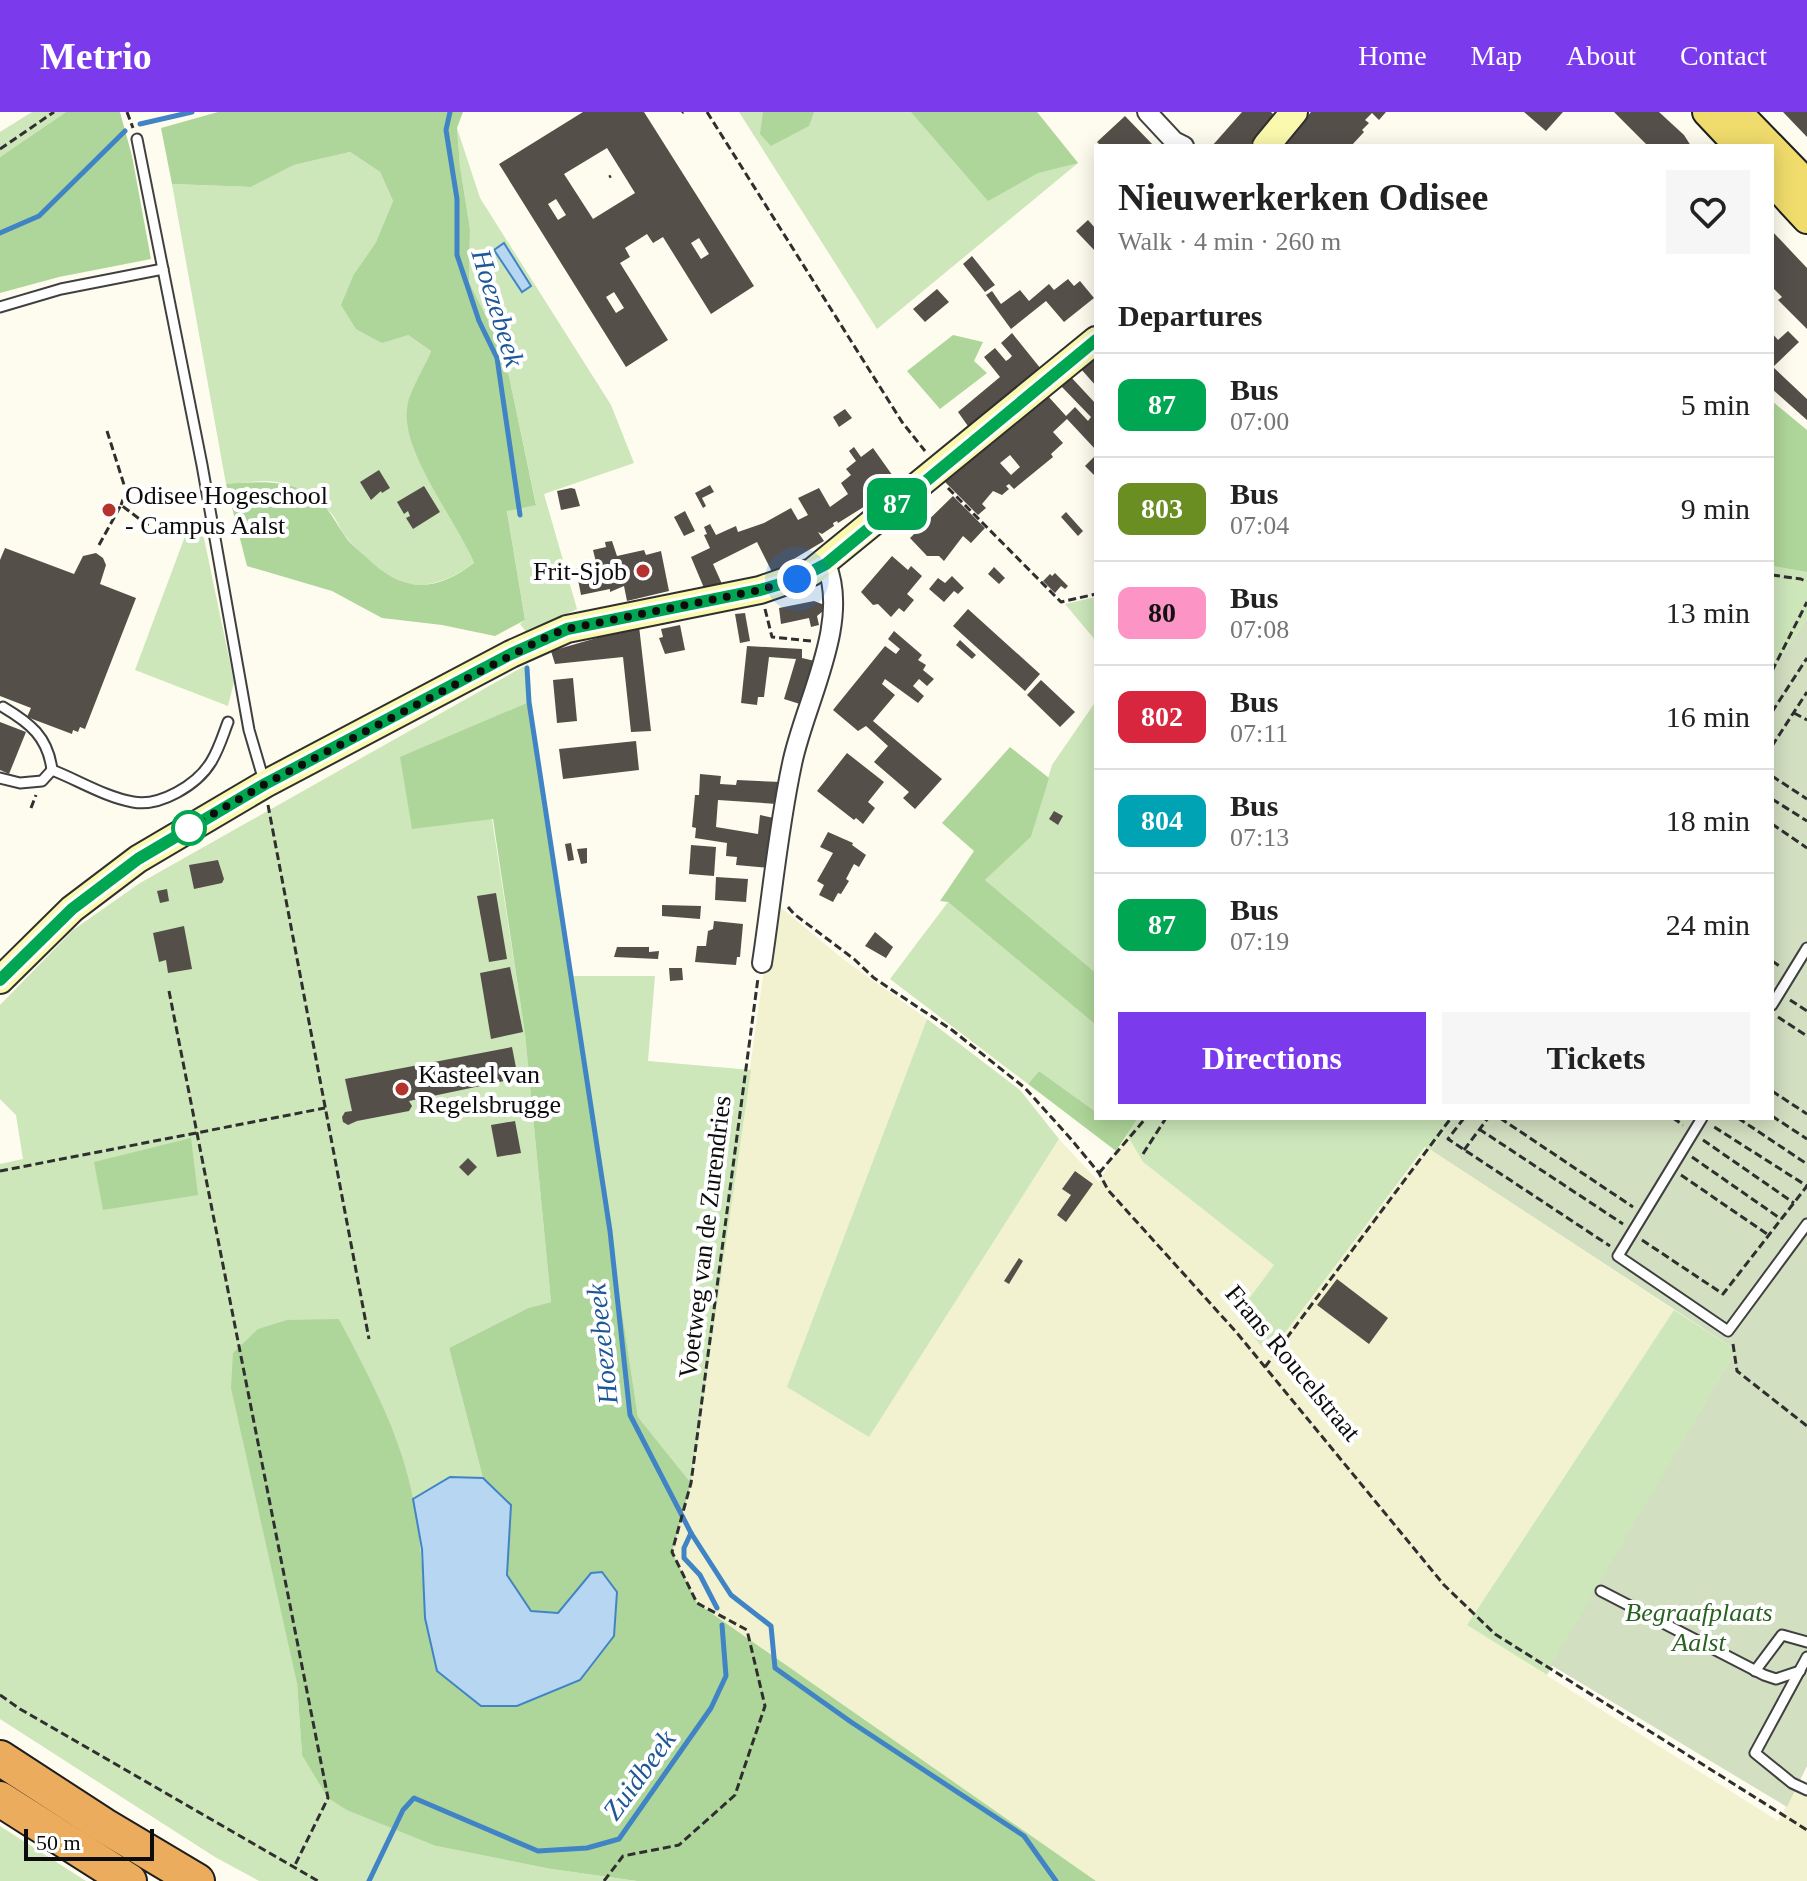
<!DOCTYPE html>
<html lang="en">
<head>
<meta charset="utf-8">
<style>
  :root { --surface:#fff; --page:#f6f6f6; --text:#222; --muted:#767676; --line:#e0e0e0; --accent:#7c3aed }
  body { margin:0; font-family:Georgia,serif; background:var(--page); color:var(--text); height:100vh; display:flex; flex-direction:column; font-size:30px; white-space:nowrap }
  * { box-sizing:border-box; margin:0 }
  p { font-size:26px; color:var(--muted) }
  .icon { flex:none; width:44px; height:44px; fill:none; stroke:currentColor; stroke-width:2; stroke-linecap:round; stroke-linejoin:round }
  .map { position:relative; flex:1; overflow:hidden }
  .sheet { position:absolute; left:1094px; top:32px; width:680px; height:976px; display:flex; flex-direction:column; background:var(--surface); border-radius:0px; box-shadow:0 4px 20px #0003 }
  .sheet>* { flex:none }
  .badge { padding:0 16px; border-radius:12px; font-size:28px; line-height:52px }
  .scale { position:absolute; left:24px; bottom:20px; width:130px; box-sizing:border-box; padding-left:8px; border:4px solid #0d0d0d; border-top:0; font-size:22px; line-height:28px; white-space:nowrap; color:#0d0d0d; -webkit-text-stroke:6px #fff; paint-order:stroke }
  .you { position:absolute; width:40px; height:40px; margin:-20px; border:6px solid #fff; border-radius:50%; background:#1a73e8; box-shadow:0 0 0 12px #1a73e833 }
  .map>.badge { position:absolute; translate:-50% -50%; box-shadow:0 0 0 4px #fff }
  h2 { padding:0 24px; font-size:30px; line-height:72px }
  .round { display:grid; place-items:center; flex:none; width:84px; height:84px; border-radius:0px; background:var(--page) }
  .overview { display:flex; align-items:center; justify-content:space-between; height:136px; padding:0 24px }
  h1 { font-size:38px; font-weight:700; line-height:60px }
  .primary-button { display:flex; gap:16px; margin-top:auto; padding:16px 24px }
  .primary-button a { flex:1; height:92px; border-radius:0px; background:var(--accent); color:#fff; font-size:32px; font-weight:700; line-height:92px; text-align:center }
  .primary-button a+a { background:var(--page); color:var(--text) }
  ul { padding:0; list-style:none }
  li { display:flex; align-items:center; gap:24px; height:104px; padding:0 24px; border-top:2px solid var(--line) }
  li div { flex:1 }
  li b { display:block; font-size:30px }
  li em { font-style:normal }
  li .badge { min-width:88px; font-weight:700; text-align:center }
  header { display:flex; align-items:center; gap:48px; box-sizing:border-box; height:112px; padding:0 40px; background:var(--accent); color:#fff }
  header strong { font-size:38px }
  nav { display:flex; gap:44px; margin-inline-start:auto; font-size:28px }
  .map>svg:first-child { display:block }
</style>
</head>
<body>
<header>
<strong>Metrio</strong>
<nav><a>Home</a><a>Map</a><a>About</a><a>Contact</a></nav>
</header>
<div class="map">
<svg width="1807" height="1769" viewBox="0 0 1807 1769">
  <rect width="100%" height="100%" fill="#fefcee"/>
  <path fill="#f2f2d0" d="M779,794l64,53 84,60 -139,368 81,49 190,-297 40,43 28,-47 16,27 131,103 1,81 151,-199 5,3 243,160 -207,315 311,196 17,-31 12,5v86h-711l-399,-278 -25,-51 19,-69 73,-514z"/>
  <g fill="#cde6ba">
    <path d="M32,0h34l-66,45v-25z"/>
    <path d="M739,0h298l41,51 -201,166z"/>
    <path d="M457,16l23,70 131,207 23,58 -90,31 33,115 -50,24 -7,-9 5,-4 -18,-110 29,-6 -27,-128 -12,-38 -28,-56 1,-53 -10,-63z"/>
    <path d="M350,40l30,20 13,29 -17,41 -22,32 54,61 23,16 -24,57 67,155c-53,38 -88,24 -127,-25 -7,-8 -10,-19 -17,-26 -6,-7 -39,-26 -48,-29 -17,-4 -39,0 -56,1l-54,-300 79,3 43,-22z"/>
    <path d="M190,411l11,1 33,158 -6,24 -93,-36z"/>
    <path d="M1772,454l35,6v46l-35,53z"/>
    <path d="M1096,485v44l-31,-37z"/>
    <path d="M528,552l1,38 -129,56 92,61 33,214 26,269 -23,6 -79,40 34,130 -33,-1 -37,22 -18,-63 -56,-117 -42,364 5,72 134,91 115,23 86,12h-378l-44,-24 -215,-138v-555l23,-5 -7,-44 -16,-16v-94l73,-75 67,-47z"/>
    <path d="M1096,589v272l-111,-93 46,-43 21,-72z"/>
    <path d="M948,790l148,123v87l-57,-41 -11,13 -138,-105z"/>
    <path d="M570,864h85l-7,85 103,9 -60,413 -53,-66z"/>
    <path d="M927,907l93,71 39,49 -190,298 -82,-50z"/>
    <path d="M1138,1006h317l-24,32 -6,-3 -150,199 -13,1 -25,-32 37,-50 -131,-103 -16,-27z"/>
    <path d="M1674,1198l62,40 -189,325 -80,-50z"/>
    <path d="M0,1714l86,55h-86z"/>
  </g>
  <g fill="#afd69a">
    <path d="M66,0h54l12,44 19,103 -92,18 -59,16v-136z"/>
    <path d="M218,0h245l-6,16 3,38 10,63 -1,53 28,56 12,38 27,129 -29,6 18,109 -30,16 -53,-11 -60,-7 -50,-27 -85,-25 -21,-82c28,-2 59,-5 84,10 17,10 24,26 35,42 5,8 14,15 21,21 36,36 68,36 108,6 -18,-44 -72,-109 -67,-154 1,-16 18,-42 24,-58l-23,-16 -26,8 -26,-14 -15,-24 13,-31 22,-32 17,-41 -13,-29 -30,-20 -56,13 -43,22 -79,-3 -11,-56z"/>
    <path d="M763,0h51l-5,14 -38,20 -11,-12z"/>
    <path d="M911,0h126l41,51 -40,10 -50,28z"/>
    <path d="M953,223l30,7 -9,19 13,12 -47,36 -33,-38z"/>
    <path d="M1772,289l35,29v142l-35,-6z"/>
    <path d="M529,590l109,715 53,66 -19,69 25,51 399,278h-459l-86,-12 -115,-23 -89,-36 -19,-12 -26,-43 -5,-72 -66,-295 2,-35 25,-24 29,-9 52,-1c28,54 59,110 72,170 10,43 12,86 14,129l92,88 74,-133 -33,40 -27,-2 -24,-36 4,-70 -28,-27 -34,-130 79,-40 23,-6 -26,-268 -32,-215 -81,10 -12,-72z"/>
    <path d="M1010,635l39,31 -18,59 -46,43 111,93v52l-148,-123 -8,-1 34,-50 -32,-28z"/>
    <path d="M1039,959l57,41v6h42l-22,33 -88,-67z"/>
    <path d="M191,1026l7,57 -95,15 -9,-48z"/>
  </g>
  <path fill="#d2dfc1" d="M1807,506v1148l-20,41 -236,-142 185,-315 -305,-200 24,-32h317v-447z"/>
  <g fill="#b6d6f2" stroke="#4184c5" stroke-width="2">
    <path d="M504,131l27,43 -9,6 -28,-42z"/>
    <path d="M450,1365l33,1 28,27 -4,70 24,36 27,2 33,-40 11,-1 15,20 -3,44 -34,44 -63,26h-36l-44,-35 -12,-53 -3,-69 -9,-50z"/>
  </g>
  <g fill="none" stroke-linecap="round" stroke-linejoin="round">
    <g stroke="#4184c5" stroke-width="5">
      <path d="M450,0l-4,18 11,69v56l22,66 18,37 23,157"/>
      <path d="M140,12l52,-12"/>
      <path d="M0,121l39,-17 86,-85"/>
      <path d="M527,556l2,34 81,529 20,184 61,118 40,62 40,31 4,42 76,54 173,114 32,45"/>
      <path d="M691,1421l-7,15v10l16,17 17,33"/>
      <path d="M369,1769l34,-71 11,-12 124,53 49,-3 32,-9 92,-131 15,-32 -4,-51"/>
    </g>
  </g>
  <g fill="#554f4a" fill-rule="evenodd">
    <path d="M583,0h61l110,174 -43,28 -48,-77 -10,6 -6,-9 -22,14 5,9 -10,6 48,77 -42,27 -127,-203zM607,36l28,45 -42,26 -29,-45zM556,87l10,16 -8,5 -10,-16zM699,126l10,16 -8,5 -10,-16zM614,180l10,16 -8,5 -10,-16z"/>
    <path d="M1242,0h29l4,4 -26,30h-37z"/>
    <path d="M1311,0h75l-7,8 -7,-7 -7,7 4,3 -7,7 2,2 -13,14h-69z"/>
    <path d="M1524,0h39l-17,19z"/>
    <path d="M1614,0h45l25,23 7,11h-43z"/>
    <path d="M1783,0h24v25z"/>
    <path d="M1125,4l29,30h-53l-4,-4z"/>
    <path d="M1088,108l8,9v23l-20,-21z"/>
    <path d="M1772,119l35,37v61l-29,-29 4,-3 -10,-10z"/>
    <path d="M972,144l23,29 -10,7 -22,-28z"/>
    <path d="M1068,167l6,7 6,-5 14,17 -30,24 -18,-21 -35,28 -25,-34 6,-4 9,13 19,-14 9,11 20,-17 5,6z"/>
    <path d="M937,177l12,13 -24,20 -12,-13z"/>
    <path d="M1788,219l11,11 -26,25 34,32v21l-35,-31v-56l6,7z"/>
    <path d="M1012,221l29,36 -71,60 -12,-17 42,-35 -16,-20 11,-9 11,13 3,-2 3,-3 -11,-13z"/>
    <path d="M1094,244l2,2v28l-15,-17z"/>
    <path d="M1070,264l26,28v46l-29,-31 -14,13 10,11 -12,11 2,3 -39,32 -5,-5 -3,2 3,3 -7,6 -9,-4 -11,13 4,4 -8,7 -34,-34 103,-86 19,21 9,-9 13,14 3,-4 -31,-32zM1010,343l10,12 -9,8 -11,-12z"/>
    <path d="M845,297l7,9 -13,9 -6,-10z"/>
    <path d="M854,335l7,10 12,-9 27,38 -26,21 -4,-4 -32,20 -1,-2 -4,2 1,3 -12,8 -4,-2 6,9 -37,22 3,5 -17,6 -16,-32 -44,22 9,20 -18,4 -13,-31 19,-9 -6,-13 3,-1 -3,-7 6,-3 6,11 20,-9 2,6 26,-9 27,-15 7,12 10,-5 -10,-17 21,-10 11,19 18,-13 -7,-11 10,-8 -5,-6 10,-8 -7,-10z"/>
    <path d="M1096,343v22l-11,-11z"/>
    <path d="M379,358l11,18 -8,5 -1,-2 -10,9 -11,-18z"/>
    <path d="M710,373l4,7 -12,6 4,8 -3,2 -8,-15z"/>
    <path d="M424,374l16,26 -27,17 -7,-11 4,-2 -2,-5 -4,3 -7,-12z"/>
    <path d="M571,376l4,1 5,17 -19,4 -4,-19z"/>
    <path d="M953,384l32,32 -14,15 -8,-7 -19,25 -5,-5h-12l-17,-18z"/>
    <path d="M685,399l10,20 -11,5 -10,-19z"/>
    <path d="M1066,400l17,19 -5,5 -17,-19z"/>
    <path d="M612,429l5,15 27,-6 2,5 15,-4 8,40 -42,10 -3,-15 -14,6v-3l-29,6 -5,-26 8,-2 -1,-3 13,-2 -3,-12 13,-3 -1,-5z"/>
    <path d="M5,436l69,26 9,-18 13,-3 7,5 3,7 -6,19 36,14 -51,131 -5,-2 -2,5 -5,-2 -1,4 -45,-17 4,-9 -31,-12v-136z"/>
    <path d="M892,444l16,14 3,-4 11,10 -15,18 7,6 -10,12 -5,-4 -8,9 -13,-13 -5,1 -12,-13z"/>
    <path d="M994,455l11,11 -6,6 -11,-10z"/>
    <path d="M1055,461l13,13 -3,3 -4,-3 -6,7 -12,-12 7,-7 2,2z"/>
    <path d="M952,464l12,12 -6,6 -4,-3 -10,11 -15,-13 9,-11 7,5z"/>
    <path d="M814,489l8,3 1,7 -6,5 2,9 -8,2 -2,-9 -28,6 -2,-16z"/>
    <path d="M968,497l72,65 -15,17 -72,-65z"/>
    <path d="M745,501l5,28 -10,2 -5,-29z"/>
    <path d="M680,513l5,25 -20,4 -6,-16 4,-1 -2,-8z"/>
    <path d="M639,514l12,105 -20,1 -8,-75 -68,7 -4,-13z"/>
    <path d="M894,519l28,24 -4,5 8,5 -3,5 11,9 -7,7 -8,-7 -6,7 11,10 -6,7 -33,-24 -3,5 13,11 -22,26 69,58 -27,30 -12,-11 6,-6 -35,-30 14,-16 -22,-20 -8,5 -25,-21 52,-64 11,8 4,-5 -12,-10z"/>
    <path d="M960,528l16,15 -4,4 -16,-14z"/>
    <path d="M747,534l55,3v9l13,3 -12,44 -19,-6 12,-40 -27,-2 -5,40h-6l-1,8 -16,-2z"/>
    <path d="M573,566l4,43 -20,2 -4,-43z"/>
    <path d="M1041,568l34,32 -15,15 -33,-32z"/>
    <path d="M0,610l26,10 -17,42 -9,-4z"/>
    <path d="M636,629l3,29 -76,9 -4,-30z"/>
    <path d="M847,641l37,29 -16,20 7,6 -12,16 -7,-6 -2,2 -37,-29z"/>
    <path d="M700,662l21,2 -1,8 16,1 1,-5 44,2 -4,22 -59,-4 -2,27 42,7 2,-19 14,3 -5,50 -33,-3 1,-8 -11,-1 1,-13 -32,-5 1,-10 -4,-1 3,-32h4z"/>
    <path d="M1054,699l9,5 -5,9 -9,-6z"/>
    <path d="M828,720l25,11 -1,2 14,10 -7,12 -5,-3 -8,15 3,2 -8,13 -3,-1 -5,9 -14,-7 5,-10 -7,-4 16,-28 -13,-6z"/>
    <path d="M571,731l3,17 -6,1 -3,-17z"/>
    <path d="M691,733l25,2 -2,29 -25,-2z"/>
    <path d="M587,736v15l-6,1 -4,-15z"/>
    <path d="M218,748l6,19 -2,4 -28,6 -5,-24z"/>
    <path d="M716,765l32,2 -2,23 -31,-2z"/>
    <path d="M167,777l2,12 -9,2 -3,-12z"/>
    <path d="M496,781l11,66 -18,3 -12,-66z"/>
    <path d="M662,793l39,1 -1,13 -38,-3z"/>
    <path d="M714,809l29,3 -3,33h-3l-1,8 -41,-3 2,-16h9l2,-15 5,-2z"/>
    <path d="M184,814l8,43 -24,4 -2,-13 -7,2 -6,-29z"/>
    <path d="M875,820l18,15 -7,11 -21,-12z"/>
    <path d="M617,835h32v5l10,-1 -1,8 -44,-2z"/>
    <path d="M510,855l13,65 -32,7 -11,-66z"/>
    <path d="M669,856h13l1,12 -13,1z"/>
    <path d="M512,935l6,31 -109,23 3,5 -3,5 -52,10 -9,4 -5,-3 -1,-5 3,-5 7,-1 -7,-32z"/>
    <path d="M515,1009l6,32 -24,4 -6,-32z"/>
    <path d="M468,1046l9,9 -9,9 -9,-9z"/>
    <path d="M1075,1059l18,13 -27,38 -9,-7 14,-20 -9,-6z"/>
    <path d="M1019,1146l4,3 -14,23 -5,-3z"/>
    <path d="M1337,1167l51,39 -19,26 -52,-39z"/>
  </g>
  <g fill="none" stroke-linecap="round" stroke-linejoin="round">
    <g stroke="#404040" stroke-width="13">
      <g id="lane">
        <path d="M137,27l65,326 47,265 15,51"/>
        <path d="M0,195l61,-18 102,-20"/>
        <path d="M3,595c27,16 45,30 49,63 26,10 53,27 81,32 27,5 64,-17 78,-40 8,-13 12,-27 17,-40"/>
        <path d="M0,666l20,5 22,-2 10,-11"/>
        <path d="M1772,893l35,-57"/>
        <path d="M1702,1006l-84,138 110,75 79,-107"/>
        <path d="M1601,1479l163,84 12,4 24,-8"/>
        <path d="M1807,1545l-52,96 37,30 15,7"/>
        <path d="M1755,1559l27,-36 25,7"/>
      </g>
    </g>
    <g stroke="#404040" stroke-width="22">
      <g id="street">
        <path d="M1147,0l27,29 10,5"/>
        <path d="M762,851c10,-66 16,-134 30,-199 12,-60 59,-141 34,-200"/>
      </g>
    </g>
    <g stroke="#2f2f2f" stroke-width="30">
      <g id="secondary">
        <path d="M1266,34l28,-34"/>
        <path d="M0,868l72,-71 66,-50 127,-75 246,-130 56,-25 193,-39 52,-18 284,-232"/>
      </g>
    </g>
    <g stroke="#1e1e1e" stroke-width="32">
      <g id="primary">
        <path d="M1707,0l32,34"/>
        <path d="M1737,0l33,34"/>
        <path d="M1772,36l35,36"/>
        <path d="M1772,69l35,38"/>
      </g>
    </g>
    <g stroke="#1e1e1e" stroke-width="38">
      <g id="highway">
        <path d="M0,1646l103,67 94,56"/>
        <path d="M0,1687l129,82"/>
      </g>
    </g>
    <g stroke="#2f2f2f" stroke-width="3" stroke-dasharray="8 4" stroke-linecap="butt">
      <path d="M127,0l6,16"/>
      <path d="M707,0l195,310 23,29"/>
      <path d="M682,1l1,-1"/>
      <path d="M0,37l54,-37"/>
      <path d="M609,65l2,-1"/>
      <path d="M107,319l19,60 -5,14"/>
      <path d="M948,376l113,114 35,-8"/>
      <path d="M99,433l22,-40 29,22"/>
      <path d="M1772,463l29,4 6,3"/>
      <path d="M765,497l7,28 39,4"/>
      <path d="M1772,559l35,-69"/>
      <path d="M1772,600l35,-54"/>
      <path d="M1794,601l13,7"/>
      <path d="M1772,634l35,-54"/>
      <path d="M1772,664l35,23"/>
      <path d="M1772,687l35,22"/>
      <path d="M268,693l101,534"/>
      <path d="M31,696l5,-13"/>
      <path d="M1772,712l35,24"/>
      <path d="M788,795l6,7 60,45 20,19 78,52 73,58 45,50 29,35 9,17 129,143 207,252 51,49 312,196"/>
      <path d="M1772,849l9,6"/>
      <path d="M169,879l159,807 -34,69"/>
      <path d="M1790,888l17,11"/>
      <path d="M1778,905l29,19"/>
      <path d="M1772,979l35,23"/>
      <path d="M1772,1004l35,23"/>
      <path d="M1464,1006l-16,21 162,107"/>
      <path d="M1500,1006l133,89"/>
      <path d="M1673,1006l10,7"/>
      <path d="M1738,1006l69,46"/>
      <path d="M1479,1017l144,95"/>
      <path d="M1703,1028l91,63"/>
      <path d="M1464,1038l24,-32"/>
      <path d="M1143,1042l23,-36"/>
      <path d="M1692,1045l89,62"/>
      <path d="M0,1059l325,-63"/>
      <path d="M1099,1061l47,-55"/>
      <path d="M1681,1063l86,59"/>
      <path d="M1642,1128l81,54 84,-108 -96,-61"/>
      <path d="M1733,1232l4,27 70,55"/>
      <path d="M1265,1255l186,-249"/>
      <path d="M0,1583l20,14 298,172"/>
      <path d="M604,1769l19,-25 56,-11 56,-50 30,-89 -18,-76 -50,-27 -25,-51 19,-69 67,-505"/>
    </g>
    <use href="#lane" stroke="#fff" stroke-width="9"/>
    <use href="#street" stroke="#fff" stroke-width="18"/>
    <use href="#secondary" stroke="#faf9ad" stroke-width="26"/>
    <use href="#primary" stroke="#f0dc6c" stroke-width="28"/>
    <use href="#highway" stroke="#ecac5e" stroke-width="34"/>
  </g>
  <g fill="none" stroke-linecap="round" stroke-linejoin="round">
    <g stroke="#fff" stroke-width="18">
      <path id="line" d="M0,868l72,-71 66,-50 127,-75 246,-130 56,-25 193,-39 37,-11 29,-15 270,-224"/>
    </g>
    <use href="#line" stroke="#00a651" stroke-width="12"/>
    <path stroke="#0d0d0d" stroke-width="8" stroke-dasharray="0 14.4" d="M189,716l76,-44 285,-149 17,-6 193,-39 37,-11"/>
  </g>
  <g fill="#b5332d" stroke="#fff" stroke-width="3">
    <circle cx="109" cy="398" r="8"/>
    <circle cx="643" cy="459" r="8"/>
    <circle cx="402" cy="977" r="8"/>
  </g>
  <circle fill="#fff" stroke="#00a651" stroke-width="4" cx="189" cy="716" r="16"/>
  <g text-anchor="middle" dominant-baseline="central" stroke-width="8" stroke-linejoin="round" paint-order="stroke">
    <g font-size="26" fill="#0d0d0d" stroke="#fff" text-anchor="start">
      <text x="125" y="383">Odisee Hogeschool<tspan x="125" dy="30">- Campus Aalst</tspan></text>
      <text x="627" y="459" text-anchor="end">Frit-Sjob</text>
      <text x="418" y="962">Kasteel van<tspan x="418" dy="30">Regelsbrugge</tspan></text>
    </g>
    <g font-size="26" fill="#0d0d0d" stroke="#fff">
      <text transform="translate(705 1125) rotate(-83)">Voetweg van de Zurendries</text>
      <text transform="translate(1293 1251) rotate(50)">Frans Roucelstraat</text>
    </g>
    <g font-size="26" font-style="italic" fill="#296121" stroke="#fff">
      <text x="1699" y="1500">Begraafplaats<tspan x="1699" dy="30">Aalst</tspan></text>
    </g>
    <g font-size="28" font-style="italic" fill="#1e5797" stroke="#fff">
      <text transform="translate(498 196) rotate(73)">Hoezebeek</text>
      <text transform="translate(602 1232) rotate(-96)">Hoezebeek</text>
      <text transform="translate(639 1663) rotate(-54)">Zuidbeek</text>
    </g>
  </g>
</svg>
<div class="scale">50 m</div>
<div class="you" style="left:797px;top:467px"></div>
<b class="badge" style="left:897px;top:392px;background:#00a651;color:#fff">87</b>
<section class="sheet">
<div class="overview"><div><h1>Nieuwerkerken Odisee</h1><p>Walk · 4 min · 260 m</p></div><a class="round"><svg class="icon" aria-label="heart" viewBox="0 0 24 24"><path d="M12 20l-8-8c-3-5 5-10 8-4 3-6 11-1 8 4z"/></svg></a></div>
<h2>Departures</h2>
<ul>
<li><span class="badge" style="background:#00a651;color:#fff">87</span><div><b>Bus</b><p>07:00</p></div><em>5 min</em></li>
<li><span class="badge" style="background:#6b8e23;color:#fff">803</span><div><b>Bus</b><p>07:04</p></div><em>9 min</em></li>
<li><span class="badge" style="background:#fc95c5;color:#111">80</span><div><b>Bus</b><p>07:08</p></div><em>13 min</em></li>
<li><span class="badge" style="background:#d7263d;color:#fff">802</span><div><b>Bus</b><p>07:11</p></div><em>16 min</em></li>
<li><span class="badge" style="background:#00a3b4;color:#fff">804</span><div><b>Bus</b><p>07:13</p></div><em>18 min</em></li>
<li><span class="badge" style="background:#00a651;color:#fff">87</span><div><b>Bus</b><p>07:19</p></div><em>24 min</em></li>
</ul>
<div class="primary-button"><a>Directions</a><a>Tickets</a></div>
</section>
</div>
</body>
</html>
